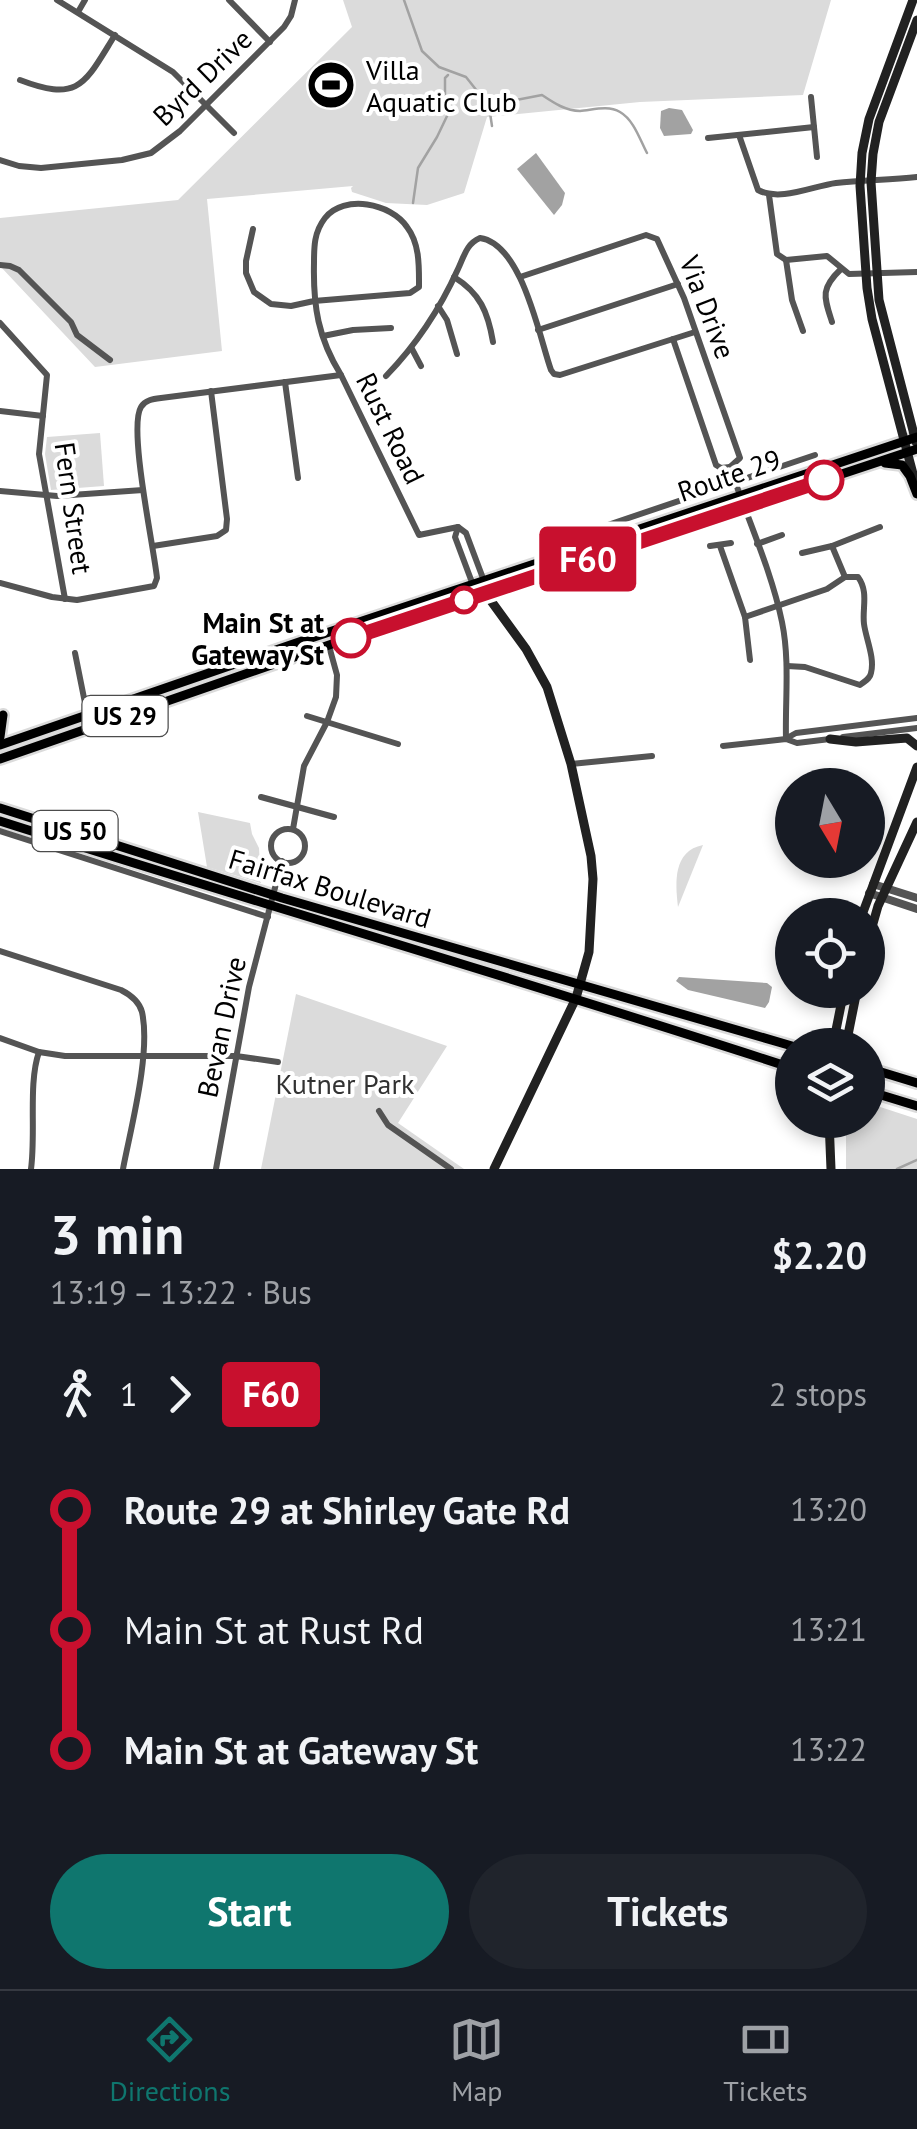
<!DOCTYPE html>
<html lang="en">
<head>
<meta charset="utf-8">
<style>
  :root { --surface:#171b24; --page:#20242c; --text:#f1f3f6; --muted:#9ea1a6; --line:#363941; --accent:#0f766e }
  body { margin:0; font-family:"PT Sans",sans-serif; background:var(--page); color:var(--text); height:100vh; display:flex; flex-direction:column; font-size:38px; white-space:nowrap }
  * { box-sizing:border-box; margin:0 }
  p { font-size:32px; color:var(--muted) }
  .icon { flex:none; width:55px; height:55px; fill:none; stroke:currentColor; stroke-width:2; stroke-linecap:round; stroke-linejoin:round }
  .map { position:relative; height:1169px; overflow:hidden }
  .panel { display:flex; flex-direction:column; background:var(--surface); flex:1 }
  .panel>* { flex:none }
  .badge { padding:0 20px; border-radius:8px; font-size:35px; line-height:65px }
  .needle { width:65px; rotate:170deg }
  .tools { position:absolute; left:775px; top:768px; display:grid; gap:20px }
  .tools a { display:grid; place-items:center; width:110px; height:110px; border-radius:50%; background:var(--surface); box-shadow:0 5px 15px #0003; font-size:50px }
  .map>.badge { position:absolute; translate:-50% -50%; box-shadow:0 0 0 5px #fff }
  .legs { display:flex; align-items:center; gap:15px; height:110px; padding:0 50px; font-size:32px }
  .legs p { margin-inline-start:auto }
  .headline { display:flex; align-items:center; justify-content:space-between; height:170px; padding:0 50px }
  h1 { font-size:55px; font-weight:800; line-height:75px }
  .button { display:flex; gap:20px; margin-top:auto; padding:20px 50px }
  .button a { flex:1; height:115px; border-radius:60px; background:var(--accent); color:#fff; font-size:40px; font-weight:800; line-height:115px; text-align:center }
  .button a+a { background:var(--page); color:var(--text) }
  ul { padding:0 50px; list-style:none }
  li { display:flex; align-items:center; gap:35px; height:120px; font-size:38px }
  li i { display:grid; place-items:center; width:15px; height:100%; margin:0 12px; background:currentColor }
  li i::after { content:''; width:25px; height:25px; margin:-12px; border:8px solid; border-radius:50%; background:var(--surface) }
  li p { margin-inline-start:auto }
  li:first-child i { background:linear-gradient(#0000 50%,currentColor 0) }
  li:last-child i { background:linear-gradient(currentColor 50%,#0000 0) }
  .dock { display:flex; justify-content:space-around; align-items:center; height:140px; border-top:2px solid var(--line); background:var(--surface); font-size:28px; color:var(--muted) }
  .dock a { display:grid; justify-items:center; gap:5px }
  .dock .active { color:var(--accent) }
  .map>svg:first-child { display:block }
</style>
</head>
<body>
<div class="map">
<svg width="917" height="1169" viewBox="0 0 917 1169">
  <rect width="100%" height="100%" fill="#fff"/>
  <g fill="#dbdbdb">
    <path d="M343,0h488l-28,95 -163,7 -153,15 -23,76 -37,12 -41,-2 -34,-11 -1,-4 2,-2 -146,13 15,152 -127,16 -95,-101v-48l178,-18 174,-173z"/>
    <path d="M100,433l4,53 -53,4 -6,-36 2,-17z"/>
    <path d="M198,812l52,11 2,11 7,14 2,35 -54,-16z"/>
    <path d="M703,845l-25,62c-3,-25 -5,-56 25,-62z"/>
    <path d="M296,994l151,52 -49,77 66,46h-203z"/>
    <path d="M868,1103l49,16v50h-71v-49h22z"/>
  </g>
  <g fill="#a2a2a2">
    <path d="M669,108l13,2 11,20 -2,4 -27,2 -4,-8 1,-17z"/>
    <path d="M536,153l29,40 -3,12 -8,10 -37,-46z"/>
    <path d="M679,977l88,6 5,4 -3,15 -4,6 -77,-18 -12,-9z"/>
  </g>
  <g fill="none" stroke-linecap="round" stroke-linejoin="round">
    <g stroke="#a2a2a2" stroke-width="2.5">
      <path d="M404,0l18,51 17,16 27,10 19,24 5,12 21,-12 31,-6c12,8 24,16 38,16 13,-1 28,-6 40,1 14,8 20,28 27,41"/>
      <path d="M490,113l2,13"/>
      <path d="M413,203l5,-35 19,-31 11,-23 -3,-7v-29l3,-3"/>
      <path d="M897,1169l20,-9"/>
    </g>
    <g stroke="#dbdbdb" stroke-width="14">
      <g id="primary">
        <path d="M885,463l17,2 8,11 7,18"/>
        <path d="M0,737l3,-22"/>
        <path d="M0,745l302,-104 615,-204"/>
        <path d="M0,759l384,-133 533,-177"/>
        <path d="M0,808l282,90 510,148"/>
        <path d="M0,821c264,84 529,161 792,247"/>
        <path d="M868,1068l49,15"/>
        <path d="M868,1091l49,15"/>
      </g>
    </g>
    <g stroke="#545454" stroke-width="6">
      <path d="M57,0l116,72 61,61"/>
      <path d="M229,0l41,42"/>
      <path d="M78,12l7,-12"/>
      <path d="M20,80c60,23 65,3 95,-45"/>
      <path d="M811,97l6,60"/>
      <path d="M739,135l19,55c22,12 55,-4 78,-7 27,-3 54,-3 81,-6"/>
      <path d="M708,138l106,-11"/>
      <path d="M0,160l19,6 22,2 81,-8 29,-7 29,-22 104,-104 7,-11 4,-16"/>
      <path d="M769,195l8,59 9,6"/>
      <path d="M253,229l-7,32v12l8,19 17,12 20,2 23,-5 96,-8 9,-6c0,-20 1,-43 -12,-60 -16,-24 -63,-33 -82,-9 -11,14 -11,29 -11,45 -1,43 4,75 27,112l78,160 39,-8"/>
      <path d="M786,260l41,-4 22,18 68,-2"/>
      <path d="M786,260l6,40 11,31"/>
      <path d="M0,265l10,1 9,4 52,52 6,13 33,25"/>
      <path d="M454,277c26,16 34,35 39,65"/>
      <path d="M520,277l126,-42 11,4 27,59 56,160 -10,9"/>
      <path d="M438,306l9,14 10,34"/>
      <path d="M832,322c-8,-25 -12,-33 9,-53"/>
      <path d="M0,323l47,52 -8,79 26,145"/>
      <path d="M538,330l140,-46"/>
      <path d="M323,336l30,-6 38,-2"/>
      <path d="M673,339l43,126 5,3 9,-1"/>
      <path d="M412,349l9,17"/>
      <path d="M386,376c30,-31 54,-67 72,-107 6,-12 8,-25 22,-31 42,6 59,98 71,132l3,4 6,1 135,-43"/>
      <path d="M285,382l13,96"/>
      <path d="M0,411l43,5"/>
      <path d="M730,467c17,51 41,102 52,155 8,39 3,78 4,117"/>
      <path d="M0,491l57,5 86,-6"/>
      <path d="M593,530l222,-75"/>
      <path d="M757,544l25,-9"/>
      <path d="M153,546l64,-10 9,-6 1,-11 -16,-128"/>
      <path d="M710,546l21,-3"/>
      <path d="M720,546l25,71 5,43"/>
      <path d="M832,546l48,-19"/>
      <path d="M802,553l30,-7 13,31"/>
      <path d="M0,583l52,14 25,3 77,-14 3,-8c-3,-30 -29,-150 -16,-171 4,-7 12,-8 20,-9l180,-23"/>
      <path d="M473,585l-18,-48 3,-10 8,6 18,48"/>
      <path d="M745,617l82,-28 18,-12h13c11,15 4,31 6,47 2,15 11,34 7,49 -1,6 -6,8 -11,12l-55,-18 -18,-1"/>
      <path d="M75,653l15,75"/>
      <path d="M307,716l91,28"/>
      <path d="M843,737l74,-9"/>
      <path d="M787,738l9,-5 121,-15"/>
      <path d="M723,746l63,-7 11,4 33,-4"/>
      <path d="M571,764l81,-8"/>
      <path d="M261,797l73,20"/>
      <path d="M293,829l11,-63 23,-44 9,-25 1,-22 -8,-29"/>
      <circle cx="288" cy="846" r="17"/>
      <path d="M0,831l268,86"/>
      <path d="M0,951l121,39c10,5 18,11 21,22 9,41 -11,115 -19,157"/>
      <path d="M0,1038l39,14 26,4h171l42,6"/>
      <path d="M379,1111l9,14 63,44"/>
      <path d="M31,1169c5,-36 -3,-86 8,-117"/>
      <path d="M216,1169l33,-182 33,-126"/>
    </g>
    <g stroke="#545454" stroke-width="8">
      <path d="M873,884l44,14"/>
      <path d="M869,893l48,16"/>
    </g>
    <g stroke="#212121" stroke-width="9">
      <path d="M913,0l-44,119 -7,34 -2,33 7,102 5,31 44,166"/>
      <path d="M916,442l-37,-142 -8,-118 2,-28 6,-32 38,-102"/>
      <path d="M473,585l13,9 40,55 21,38 24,77 20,92 2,23 -4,73 -13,46 -82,171"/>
      <path d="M830,739l26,3 51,-4 10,8"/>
      <path d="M862,915l55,-148"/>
      <path d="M868,941l10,-35 39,-84"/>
      <path d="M833,1045l11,-55"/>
      <path d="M846,1045l11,-55"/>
      <path d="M829,1120l2,49"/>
    </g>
    <use href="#primary" stroke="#000" stroke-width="9"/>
  </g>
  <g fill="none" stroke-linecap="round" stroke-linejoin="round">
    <g stroke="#fff" stroke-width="22">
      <path id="line-1" d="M351,638l473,-158"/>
    </g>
    <use href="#line-1" stroke="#c8102e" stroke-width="15"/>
  </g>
  <defs>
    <g id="stadium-disc" transform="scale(2.5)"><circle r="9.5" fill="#000" stroke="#fff"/><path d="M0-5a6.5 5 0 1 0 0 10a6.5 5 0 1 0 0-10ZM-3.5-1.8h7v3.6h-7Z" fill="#fff"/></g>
  </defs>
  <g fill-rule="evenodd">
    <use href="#stadium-disc" x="331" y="85"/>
  </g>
  <g fill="#fff" stroke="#c8102e" stroke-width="5">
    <circle cx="824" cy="480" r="18"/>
    <circle cx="464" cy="600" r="12"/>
    <circle cx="351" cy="638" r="18"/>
  </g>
  <g text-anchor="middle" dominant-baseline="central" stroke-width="8" stroke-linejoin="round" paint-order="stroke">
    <g fill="#fff" stroke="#4c4c4c" stroke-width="2.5">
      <rect x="82.5" y="696" width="85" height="40" rx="8"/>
      <rect x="32.5" y="811" width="85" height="40" rx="8"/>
    </g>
    <g font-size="25" font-weight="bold" fill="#000">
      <text x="125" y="716">US 29</text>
      <text x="75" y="831">US 50</text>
    </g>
    <g font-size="28" fill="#000" stroke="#fff" text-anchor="start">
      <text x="366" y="69">Villa<tspan x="366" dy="32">Aquatic Club</tspan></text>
    </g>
    <g font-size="28" fill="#000" stroke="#fff">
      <text transform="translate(202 77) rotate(-44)">Byrd Drive</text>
      <text transform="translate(708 307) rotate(69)">Via Drive</text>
      <text transform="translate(391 428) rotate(64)">Rust Road</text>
      <text transform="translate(729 475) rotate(-19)">Route 29</text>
      <text transform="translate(74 508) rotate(82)">Fern Street</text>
      <text transform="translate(330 888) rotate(17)">Fairfax Boulevard</text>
      <text transform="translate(221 1027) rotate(-78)">Bevan Drive</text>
    </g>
    <g font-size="28" font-weight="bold" fill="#000" stroke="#fff" text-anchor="end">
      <text x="324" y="622">Main St at<tspan x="324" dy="32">Gateway St</tspan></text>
    </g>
    <g font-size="28" fill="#323232" stroke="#fff">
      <text x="345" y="1083">Kutner Park</text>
    </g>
  </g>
</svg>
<div class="tools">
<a><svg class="needle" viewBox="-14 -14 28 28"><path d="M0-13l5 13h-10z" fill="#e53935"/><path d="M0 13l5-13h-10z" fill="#9ea1a6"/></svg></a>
<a><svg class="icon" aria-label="locate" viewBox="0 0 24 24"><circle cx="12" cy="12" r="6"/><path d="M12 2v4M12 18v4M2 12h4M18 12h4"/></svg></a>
<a><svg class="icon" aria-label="layers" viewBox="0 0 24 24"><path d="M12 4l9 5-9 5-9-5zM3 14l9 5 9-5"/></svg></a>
</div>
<b class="badge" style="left:588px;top:559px;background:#c8102e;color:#fff">F60</b>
</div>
<section class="panel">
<div class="headline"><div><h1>3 min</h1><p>13:19 – 13:22 · Bus</p></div><b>$2.20</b></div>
<div class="legs"><svg class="icon" aria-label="walk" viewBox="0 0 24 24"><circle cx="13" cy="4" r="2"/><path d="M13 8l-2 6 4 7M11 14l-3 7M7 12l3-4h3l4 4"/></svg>1<svg class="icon" aria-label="forward" viewBox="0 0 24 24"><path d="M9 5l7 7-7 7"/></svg><b class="badge" style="background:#c8102e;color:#fff">F60</b><p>2 stops</p></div>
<ul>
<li><i style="color:#c8102e"></i><b>Route 29 at Shirley Gate Rd</b><p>13:20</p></li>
<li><i style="color:#c8102e"></i><span>Main St at Rust Rd</span><p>13:21</p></li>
<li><i style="color:#c8102e"></i><b>Main St at Gateway St</b><p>13:22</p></li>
</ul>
<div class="button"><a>Start</a><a>Tickets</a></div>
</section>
<nav class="dock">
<a class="active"><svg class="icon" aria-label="directions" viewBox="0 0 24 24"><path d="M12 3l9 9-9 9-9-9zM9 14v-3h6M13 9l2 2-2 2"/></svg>Directions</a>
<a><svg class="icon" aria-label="map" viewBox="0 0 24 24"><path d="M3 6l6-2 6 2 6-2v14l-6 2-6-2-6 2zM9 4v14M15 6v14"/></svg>Map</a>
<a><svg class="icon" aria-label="tickets" viewBox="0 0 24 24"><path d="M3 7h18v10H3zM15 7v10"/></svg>Tickets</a>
</nav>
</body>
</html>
